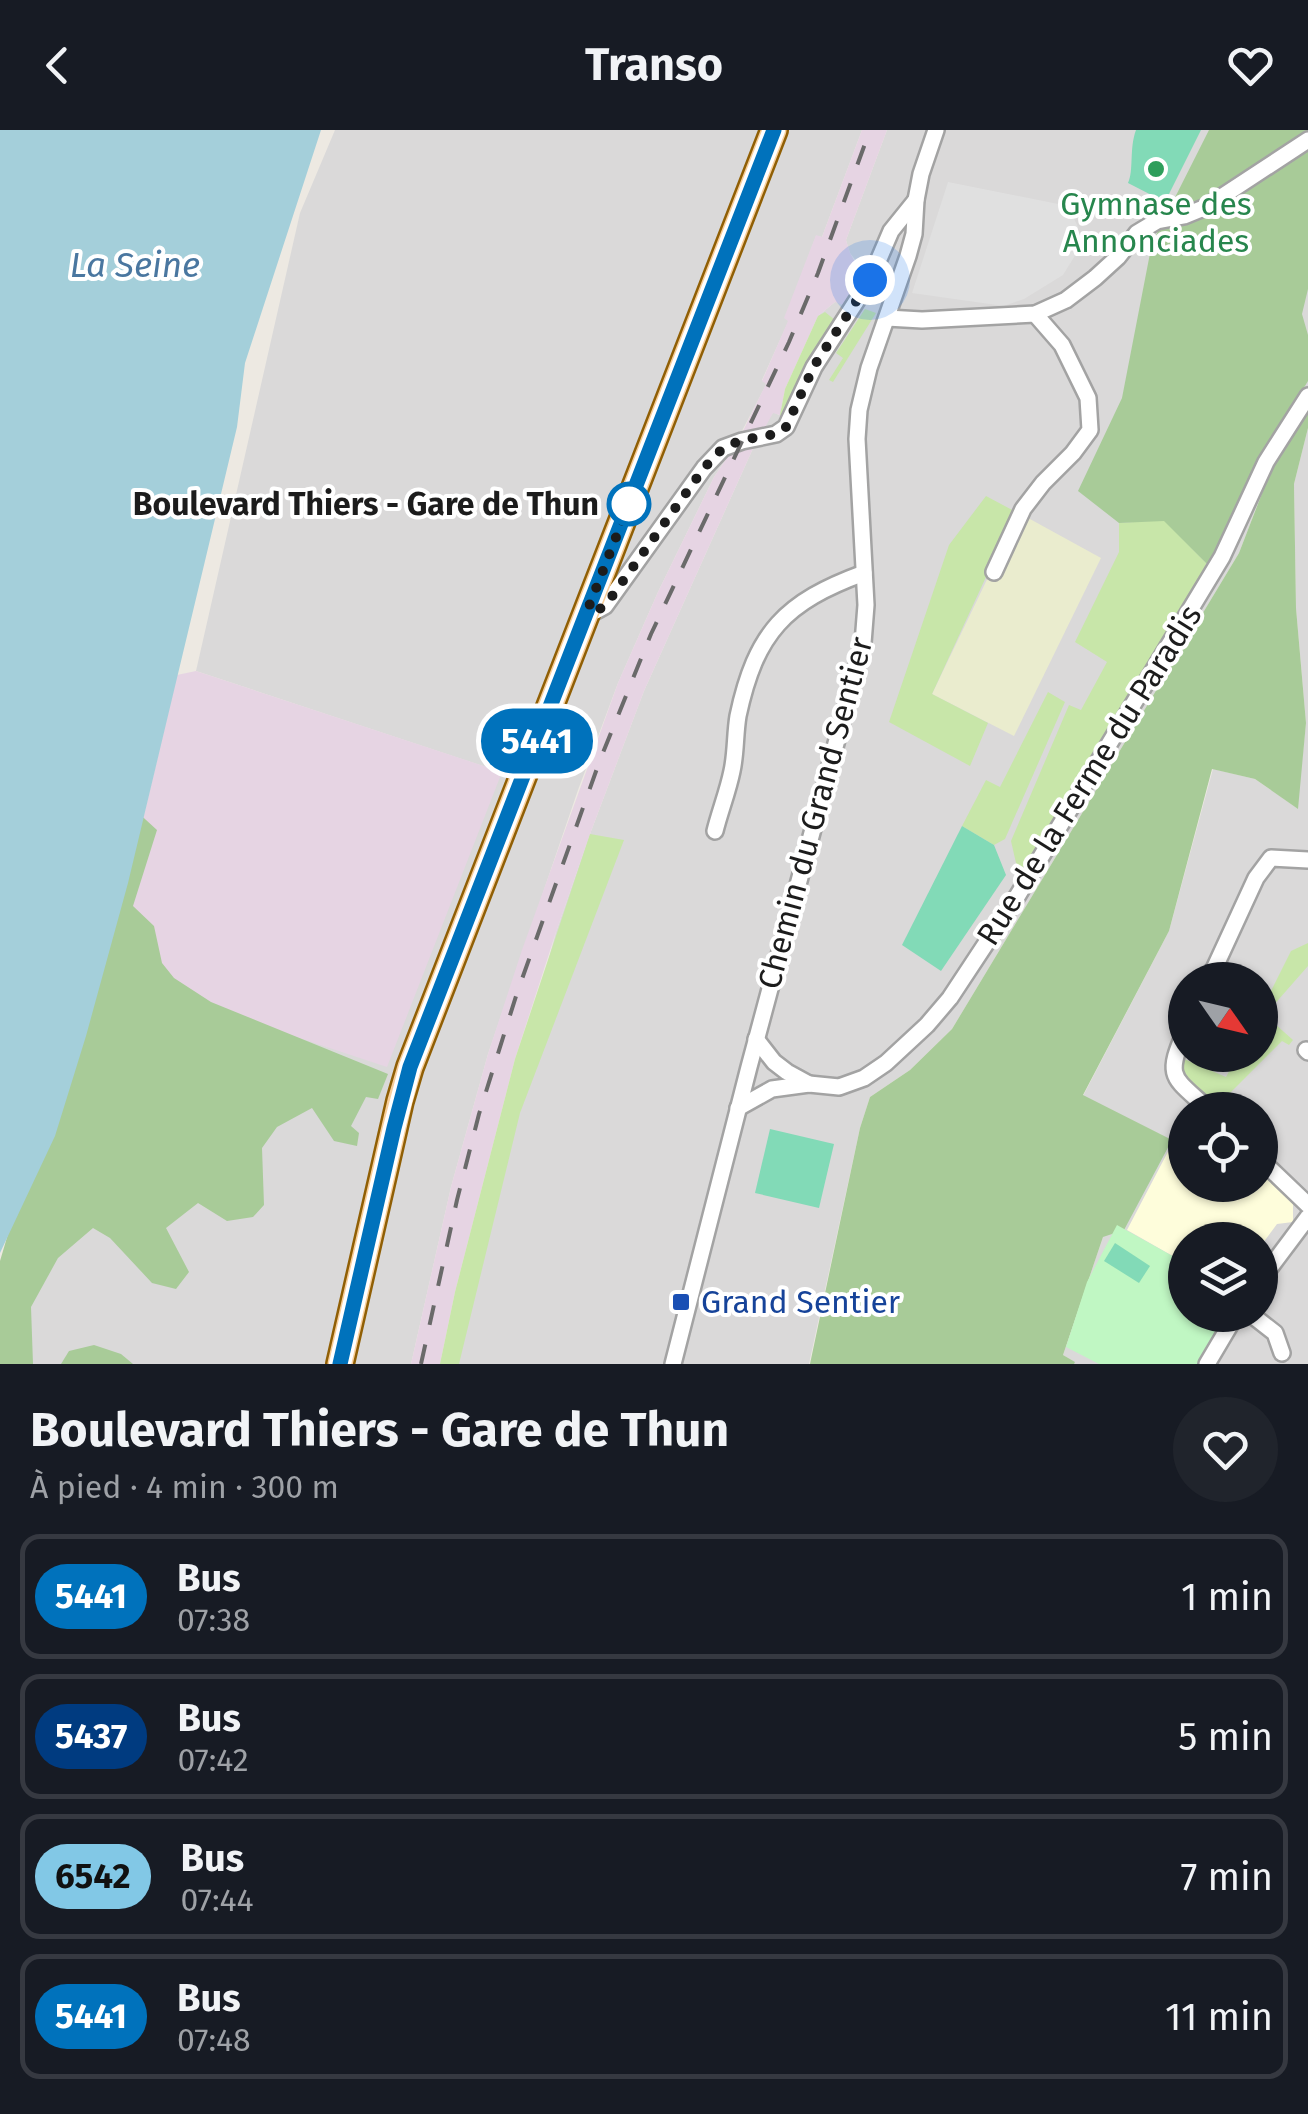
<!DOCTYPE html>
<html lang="fr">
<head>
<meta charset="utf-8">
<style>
  :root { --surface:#171b24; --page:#20242c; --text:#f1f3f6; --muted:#9ea1a6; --line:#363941 }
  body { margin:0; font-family:"Fira Sans",sans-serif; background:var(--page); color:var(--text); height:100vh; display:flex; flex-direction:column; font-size:38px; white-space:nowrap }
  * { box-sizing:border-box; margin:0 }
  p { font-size:32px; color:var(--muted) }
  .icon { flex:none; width:55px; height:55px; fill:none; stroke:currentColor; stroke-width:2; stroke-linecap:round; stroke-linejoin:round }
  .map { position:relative; height:1234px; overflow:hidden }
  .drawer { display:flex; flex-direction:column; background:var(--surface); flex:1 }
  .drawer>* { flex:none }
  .badge { padding:0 20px; border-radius:32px; font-size:35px; line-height:65px }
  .needle { width:65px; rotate:124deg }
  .buttons { position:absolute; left:1168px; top:832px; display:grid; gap:20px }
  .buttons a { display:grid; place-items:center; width:110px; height:110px; border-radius:50%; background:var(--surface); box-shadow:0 2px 8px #0004; font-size:50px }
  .you { position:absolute; width:50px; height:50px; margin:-25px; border:8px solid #fff; border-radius:50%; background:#1a73e8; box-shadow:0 0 0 15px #1a73e833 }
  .map>.badge { position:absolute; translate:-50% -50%; box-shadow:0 0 0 5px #fff }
  .round { display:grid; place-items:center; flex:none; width:105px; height:105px; border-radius:52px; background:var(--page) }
  .summary { display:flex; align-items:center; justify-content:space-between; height:170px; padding:0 30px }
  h1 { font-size:48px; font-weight:700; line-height:75px }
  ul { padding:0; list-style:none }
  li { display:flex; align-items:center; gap:30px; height:125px; margin:0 20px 15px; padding:0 10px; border:5px solid var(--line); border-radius:20px }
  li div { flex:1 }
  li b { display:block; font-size:38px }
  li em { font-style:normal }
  li .badge { min-width:110px; font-weight:700; text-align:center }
  header { display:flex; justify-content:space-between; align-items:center; height:130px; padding:0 30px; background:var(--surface); font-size:45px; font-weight:700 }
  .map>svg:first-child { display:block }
</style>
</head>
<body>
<header><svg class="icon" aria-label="back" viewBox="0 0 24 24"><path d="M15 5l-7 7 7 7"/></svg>Transo<svg class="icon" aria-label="heart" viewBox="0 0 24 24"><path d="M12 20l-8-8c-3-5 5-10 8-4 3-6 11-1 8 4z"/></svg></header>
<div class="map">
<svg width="1308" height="1234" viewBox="0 0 1308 1234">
  <rect width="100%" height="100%" fill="#ede9e2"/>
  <g fill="#dad9d9" fill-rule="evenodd">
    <path d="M335,0h527l-40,107 -6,-1 -31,82 4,2 -27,60 5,3 -36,69 -17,25 -56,115 -40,91 -40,107 -90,264 -37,133 -40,177h-411v-89l501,-503 -305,-101 104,-458z"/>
    <path d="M887,0h421v281l-37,59 -32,83 -287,476 -42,41 -40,27 -10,31 -51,236h-369l116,-432 34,-98 54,-143 111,-247 18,-32 6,3 39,-99 17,-14 21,-41 -6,-8 -4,-13z"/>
    <path d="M1308,298v936h-234v-2l-11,-7 40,-118 68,-97 -88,-44 86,-165 44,-162 42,10 42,29 9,-85 -10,-115 -2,-124zM1185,850h75v75h-75zM1185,980h75v75h-75zM1185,1110h75v75h-75z"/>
  </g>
  <g fill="#e6d4e3">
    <path d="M862,0h25l-41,110 4,13 11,20 -11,29 -7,3 -8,-3 -17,14 -33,73 -5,26 -7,-2 -10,18 -21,2 24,-49 -4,-3 26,-60 -4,-3 32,-83 6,2z"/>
    <path d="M755,314l-111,247 -54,143 -34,98 -41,127 -60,233 -15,72h-29l40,-177 37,-133 34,-104 96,-267 40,-91 56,-115 17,-25z"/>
    <path d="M196,541l306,101 -115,295 -284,-94 25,-90 49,-208z"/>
  </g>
  <path fill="#fefddb" d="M1185,1000v55h75v-15l33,31v21l-16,2 -17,23v-7h-75v23l-58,-33 46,-88z"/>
  <path fill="#eaecce" d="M1019,383l82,45 -87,178 -82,-42z"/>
  <g fill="#c8e6a9">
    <path d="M865,179l11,4 -43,69 -4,-2 14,-22 -7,-5z"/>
    <path d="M825,182l10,8 -52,97 -3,-2 5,-26 33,-73z"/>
    <path d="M986,366l30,16 -84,182 56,29 -18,43 -81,-44 60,-177z"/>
    <path d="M1164,390l44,45 -189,311 -8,-35 58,-136 12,5 26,-48 -32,-20 44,-90v-29z"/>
    <path d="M1048,562l17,10 -60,137 -11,6 -32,-19 24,-46 14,7z"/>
    <path d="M590,704l34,6 -104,273 -61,251h-19l15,-72 60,-233z"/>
    <path d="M1308,813v23l-43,49 28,25 -4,5 -7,-4 -66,66 -32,-33 -2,-16 44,19 12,-22h22v-42l31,-62z"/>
  </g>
  <g fill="#a8cb98">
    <path d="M1209,0h99v159l-6,25 6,21v46l-52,86 -48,98 -44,-44 -45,2 -41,-32 44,-93 30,-155z"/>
    <path d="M1308,281v17l-14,56 2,124 10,115 -8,86 -43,-30 -43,-10 -43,162 -86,164 89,45 -48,90 -21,7 -40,118 12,7 -1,2h-264l50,-236 10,-31 40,-27 42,-41 287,-476 32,-83z"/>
    <path d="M134,679l23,21 -24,76 21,20 8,37 12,15 37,24 177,72 -10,25 -12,-2 -15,29 8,7 -2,13 -23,-5 -22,-33 -35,19 -15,21 2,57 -11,12 -26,4 -29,-18 -32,25 23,44 -13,17 -24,-6 -42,-45 -17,-10 -35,30 -27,49 2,57h-33v-103z"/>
    <path d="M94,1215l27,9 12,10h-72l8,-13z"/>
  </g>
  <path fill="#c0f7c3" d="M1117,1095l68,38v52h41l-26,49h-101l-33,-17 21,-65z"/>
  <g fill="#82dab7">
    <path d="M1136,0h65l-36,72 -37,-19c6,-13 1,-34 8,-53z"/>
    <path d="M962,696l32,19 12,30 -65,96 -39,-26z"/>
    <path d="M770,999l64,15 -15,64 -64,-15z"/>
    <path d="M1115,1113l35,23 -11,17 -35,-22z"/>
  </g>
  <path fill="#e0e0e0" d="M948,52l120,24 10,21 1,13 -3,14 -13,21 -39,24 -20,7 -92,-13z"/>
  <path fill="#a4cfda" d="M0,0h321l-76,233 -8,64 -109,456 -42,153 -31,100 -55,117z"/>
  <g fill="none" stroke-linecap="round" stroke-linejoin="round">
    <g stroke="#a3a3a3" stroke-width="20">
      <g id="street">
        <path d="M887,188l35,2 113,-6 31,-14 29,-22 23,-21 19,-24 20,-12 27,-5 22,-9 102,-67"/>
        <path d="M994,442l29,-63 20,-26 30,-30 17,-23 -2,-32 -26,-53 -27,-31"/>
        <path d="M588,479l8,2 9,-5 99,-138 19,-20 19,-7 34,-7 10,-7 28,-60 56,-87 21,-49 25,-31"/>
        <path d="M715,701c5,-20 13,-40 17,-60 4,-18 3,-37 6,-55 18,-84 47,-114 126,-143"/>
        <path d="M1209,850l47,-102 15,-20 37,2"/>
        <path d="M1185,902c-21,47 -11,45 24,78"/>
        <path d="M756,909l18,23 13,10 22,12"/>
        <path d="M1306,920l2,2"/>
        <path d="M738,978l34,-19 37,-5 30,3 25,-9 22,-15 41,-38 23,-27 68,-103 204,-338 44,-95 42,-66"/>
        <path d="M1260,1029l48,46"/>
        <path d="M1260,1151l48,-64"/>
        <path d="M1252,1185l23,18 7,20"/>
        <path d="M673,1234l76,-297 114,-424 3,-38 -9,-166 2,-29 10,-42 39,-112 6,-22 2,-34 5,-26 15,-44"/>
        <path d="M1207,1234l29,-49"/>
      </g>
    </g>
    <g stroke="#905f05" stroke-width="30">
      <path id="primary" d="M340,1234l60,-263 10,-34 364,-937"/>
    </g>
    <use href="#street" stroke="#fff" stroke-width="15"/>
    <use href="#primary" stroke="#f8cf9c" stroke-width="25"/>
    <path stroke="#6a6a6a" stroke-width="4" stroke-dasharray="20 20" stroke-linecap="butt" d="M421,1234l36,-164 22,-86 38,-121 83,-233 51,-126 138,-292 29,-69 52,-143"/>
  </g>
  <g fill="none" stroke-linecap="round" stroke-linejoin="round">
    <g stroke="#fff" stroke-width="22">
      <path id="line" d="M340,1234l54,-236 16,-61 364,-937"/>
    </g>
    <use href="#line" stroke="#0072bc" stroke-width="15"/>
    <path stroke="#1c1c1c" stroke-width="10" stroke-dasharray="0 18" d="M629,374l-41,105 8,2 9,-5 99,-138 19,-20 19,-8 34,-6 10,-7 28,-61 56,-86"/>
  </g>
  <circle fill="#2e9e5b" stroke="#fff" stroke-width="4" cx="1156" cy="39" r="10"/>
  <circle fill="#fff" stroke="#0072bc" stroke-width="5" cx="629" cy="374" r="20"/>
  <rect fill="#1a4fb4" stroke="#fff" stroke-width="4" x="671" y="1162" width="20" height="20" rx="5"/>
  <g text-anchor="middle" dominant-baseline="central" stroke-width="8" stroke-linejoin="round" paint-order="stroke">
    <g font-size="32" fill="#27864d" stroke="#fff">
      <text x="1156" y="74">Gymnase des<tspan x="1156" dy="37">Annonciades</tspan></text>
    </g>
    <g font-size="32" font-weight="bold" fill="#1c1c1c" stroke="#fff" text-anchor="end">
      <text x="599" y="374">Boulevard Thiers - Gare de Thun</text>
    </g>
    <g font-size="32" fill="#1c1c1c" stroke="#fff">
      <text transform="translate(1089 645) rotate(-58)">Rue de la Ferme du Paradis</text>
      <text transform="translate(815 683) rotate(-75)">Chemin du Grand Sentier</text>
    </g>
    <g font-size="32" fill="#164399" stroke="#fff" text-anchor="start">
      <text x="701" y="1172">Grand Sentier</text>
    </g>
    <g font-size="35" font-style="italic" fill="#4a77a0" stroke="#fff">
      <text x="135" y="135">La Seine</text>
    </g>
  </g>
</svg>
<div class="buttons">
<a><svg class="needle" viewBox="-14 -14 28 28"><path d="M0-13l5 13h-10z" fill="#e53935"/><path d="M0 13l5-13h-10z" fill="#9ea1a6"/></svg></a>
<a><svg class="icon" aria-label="locate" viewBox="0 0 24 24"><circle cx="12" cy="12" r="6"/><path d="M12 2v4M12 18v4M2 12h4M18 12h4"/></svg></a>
<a><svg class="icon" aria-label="layers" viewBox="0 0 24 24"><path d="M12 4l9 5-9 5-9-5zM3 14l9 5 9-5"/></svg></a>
</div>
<div class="you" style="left:870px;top:150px"></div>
<b class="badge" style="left:537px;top:611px;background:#0072bc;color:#fff">5441</b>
</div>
<section class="drawer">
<div class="summary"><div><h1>Boulevard Thiers - Gare de Thun</h1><p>À pied · 4 min · 300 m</p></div><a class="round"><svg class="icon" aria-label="heart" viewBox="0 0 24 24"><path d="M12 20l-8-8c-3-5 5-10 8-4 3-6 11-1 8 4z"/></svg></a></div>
<ul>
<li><span class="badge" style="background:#0072bc;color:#fff">5441</span><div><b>Bus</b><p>07:38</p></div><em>1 min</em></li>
<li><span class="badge" style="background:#003b80;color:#fff">5437</span><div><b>Bus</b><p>07:42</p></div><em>5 min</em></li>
<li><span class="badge" style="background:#82c8e6;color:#111">6542</span><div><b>Bus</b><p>07:44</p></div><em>7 min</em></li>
<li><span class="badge" style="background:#0072bc;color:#fff">5441</span><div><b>Bus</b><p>07:48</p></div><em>11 min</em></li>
</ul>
</section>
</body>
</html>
